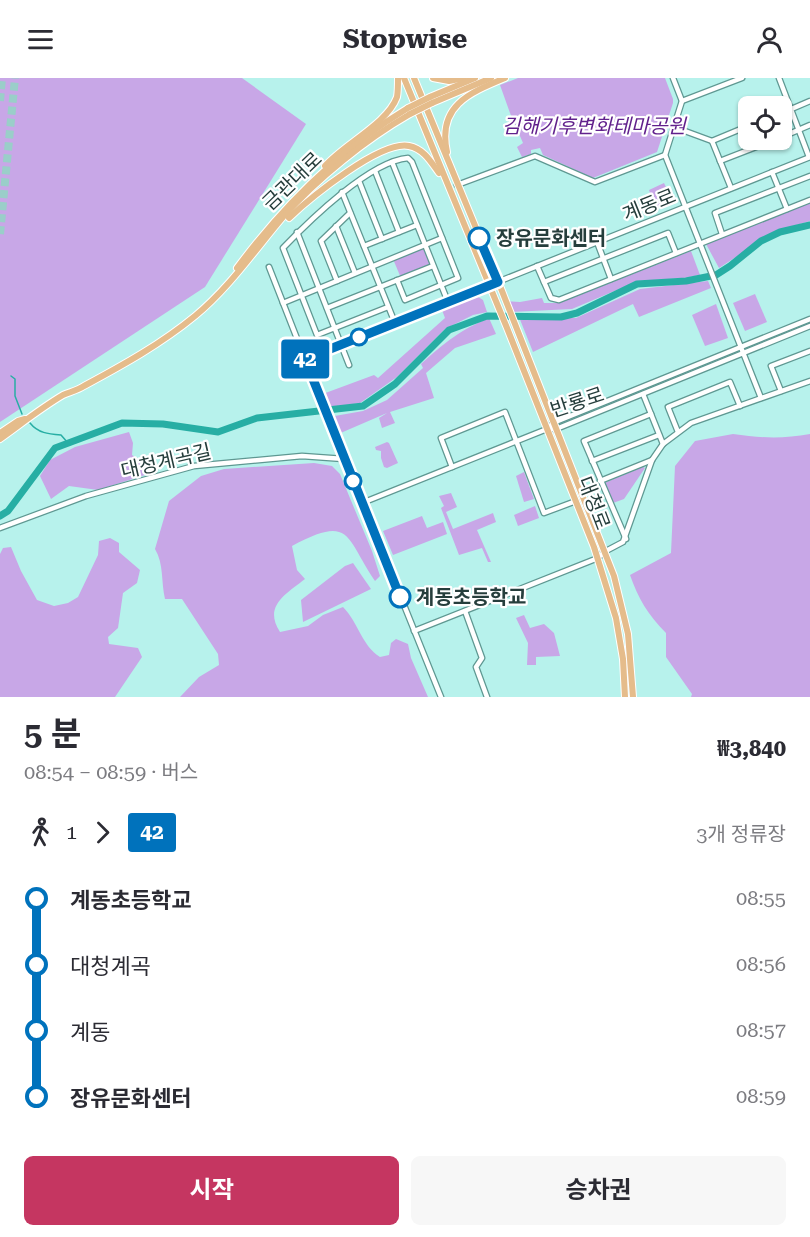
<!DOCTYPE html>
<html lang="ko">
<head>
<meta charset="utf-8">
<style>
  :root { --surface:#fff; --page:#f7f7f7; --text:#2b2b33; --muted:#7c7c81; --accent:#c53661 }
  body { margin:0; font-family:"Roboto Serif","Noto Sans KR",serif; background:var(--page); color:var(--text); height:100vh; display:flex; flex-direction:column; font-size:22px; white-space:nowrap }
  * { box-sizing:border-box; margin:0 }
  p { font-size:20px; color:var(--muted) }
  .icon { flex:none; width:33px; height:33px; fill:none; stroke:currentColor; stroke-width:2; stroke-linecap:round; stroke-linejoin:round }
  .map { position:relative; height:619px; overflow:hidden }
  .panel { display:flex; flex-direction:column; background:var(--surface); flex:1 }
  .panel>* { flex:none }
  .badge { padding:0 12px; border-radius:4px; font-size:21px; line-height:39px }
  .buttons { position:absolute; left:738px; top:18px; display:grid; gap:12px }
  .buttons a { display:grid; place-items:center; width:54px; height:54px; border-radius:9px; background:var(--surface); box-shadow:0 2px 4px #0004; font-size:30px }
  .map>.badge { position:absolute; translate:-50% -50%; box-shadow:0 0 0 3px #fff }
  .legs { display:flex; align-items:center; gap:9px; height:66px; padding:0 24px; font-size:20px }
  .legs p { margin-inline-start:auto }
  .overview { display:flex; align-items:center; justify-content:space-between; height:102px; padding:0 24px }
  h1 { font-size:33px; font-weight:700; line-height:45px }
  .primary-button { display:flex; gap:12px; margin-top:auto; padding:12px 24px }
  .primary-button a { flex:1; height:69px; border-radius:9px; background:var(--accent); color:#fff; font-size:24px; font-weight:700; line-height:69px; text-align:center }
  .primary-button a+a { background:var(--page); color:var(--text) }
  ul { padding:0 24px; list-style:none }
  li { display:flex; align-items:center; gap:21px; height:66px; font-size:22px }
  li i { display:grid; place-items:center; width:9px; height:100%; margin:0 8px; background:currentColor }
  li i::after { content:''; width:15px; height:15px; margin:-8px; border:4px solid; border-radius:50%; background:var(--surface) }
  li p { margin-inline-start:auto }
  li:first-child i { background:linear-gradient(#0000 50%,currentColor 0) }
  li:last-child i { background:linear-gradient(currentColor 50%,#0000 0) }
  header { display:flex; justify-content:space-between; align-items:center; height:78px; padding:0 24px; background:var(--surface); font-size:27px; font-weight:700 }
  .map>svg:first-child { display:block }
</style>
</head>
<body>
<header><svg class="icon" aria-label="menu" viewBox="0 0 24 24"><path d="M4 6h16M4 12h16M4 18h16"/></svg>Stopwise<svg class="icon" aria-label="person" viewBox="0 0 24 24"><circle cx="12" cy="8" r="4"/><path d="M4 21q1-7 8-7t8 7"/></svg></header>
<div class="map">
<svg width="810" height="619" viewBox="0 0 810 619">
  <rect width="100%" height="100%" fill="#b7f2ec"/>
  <g fill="#c8a7e7">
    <path d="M0,0h242l64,46 -101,163 -205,135z"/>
    <path d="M518,0h147l8,21v4l-16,49 -64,26 -50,-23 -3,-7 -9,2v4l-9,3 -5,-10 6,-4 -13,-30 -10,-28z"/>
    <path d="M664,105l8,17 -17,8 -6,-18z"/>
    <path d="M810,125v18l-34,10 -57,37 -13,-24z"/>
    <path d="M425,169l8,18 -32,13 -8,-19z"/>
    <path d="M691,173l9,24 -16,3 -46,3 -66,28 -61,3 -5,-11 14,1 22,-4 2,5h15z"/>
    <path d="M708,203l3,7 -72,29 -6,-13 -100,48 -14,-35 57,1 64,-29z"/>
    <path d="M755,216l12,28 -22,9 -12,-28z"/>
    <path d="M475,217l8,5 4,12 -14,3 -28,14 -48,48 -37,26 -34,5 -6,-13 54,-20 4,3 67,-60 -3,-8z"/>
    <path d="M716,226l12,34 -23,8 -13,-31z"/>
    <path d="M489,240l7,16 -41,14 -29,25 8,25 -44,14 5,11 -13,5 -3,-10 8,-5 -51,22 -7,-18 34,-6 24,-11 36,-32 -2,-4c23,-21 39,-34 68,-46z"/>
    <path d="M129,354l4,11 -1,12 6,4 7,16 -47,15 -29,-4 -18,13 -11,-23 10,-16 25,-13z"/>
    <path d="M733,356c27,4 50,5 77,0v263h-119l1,-3 -26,-37v-24c-18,-18 -28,-35 -36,-58l41,-22 4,-87 20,-25z"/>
    <path d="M387,364l2,1 9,20 -11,5 -3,-1 -3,-9v-7l-5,-1 -1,-3z"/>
    <path d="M314,385l18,3 8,8 32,77 8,25 -5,5c-30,-44 -23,-67 -83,-35l5,24 8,9c-19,15 -42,27 -25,53l28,-6 15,-11 20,-8c15,15 19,39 37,50l9,-2 2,-12 5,-4 12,5 3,14 17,39h-248l19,-20 20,-12 -1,-11 -36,-55h-17c-4,-17 -1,-35 -10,-50l14,-48 32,-25 23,-7z"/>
    <path d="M643,389l2,1 -21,31 -11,4 -9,-20z"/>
    <path d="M524,394l10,27 -10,3 -8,-26z"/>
    <path d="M451,415l6,14 -11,5 7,17 40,-16 3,9 -19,8 14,32h-3l-6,-14 -23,7 -18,-47 3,-2 -5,-10z"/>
    <path d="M535,428l4,12 -21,8 -4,-11z"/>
    <path d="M422,438l5,12 16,-6 4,12 -54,21 -10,-24z"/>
    <path d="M110,460l9,5v9l21,18 -3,13 -14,10 -5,35 -10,9 1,7 29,4 4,9 -27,40h-115v-143l3,-6 8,-1 10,24 16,29 17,6 14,-3 10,-6 20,-42 1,-14z"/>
    <path d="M353,485l18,26 -68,33 -2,-22 44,-34z"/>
    <path d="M524,537l6,13 14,-4 10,9 6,23 -24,1v8h-9l1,-22 -12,-25z"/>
  </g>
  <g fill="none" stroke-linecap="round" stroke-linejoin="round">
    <g stroke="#27aea4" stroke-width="1.5">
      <path d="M11,298l4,3v17l7,18"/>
      <path d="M30,345c8,10 18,11 31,12l7,8"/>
    </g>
    <path stroke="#27aea4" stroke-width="7" d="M0,438l8,-5 47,-63 67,-25 41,1 55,8 39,-14 106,-12 32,-22 54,-54 38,-14 74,1 16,-4 60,-29 49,-3 30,-6 14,-9 31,-25 19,-9 30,-7"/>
    <g stroke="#9acec9" stroke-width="8" stroke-dasharray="8 4" stroke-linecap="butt">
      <path d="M0,23l2,-23"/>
      <path d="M0,156l15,-156"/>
    </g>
    <g stroke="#5f9892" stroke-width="7">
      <g id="minor">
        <path d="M673,0l9,23 -17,54 96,243"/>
        <path d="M779,0l30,79"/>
        <path d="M682,23l60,-23"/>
        <path d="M782,35l28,-12"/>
        <path d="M674,49l38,14 36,-15"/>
        <path d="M782,59l28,-12"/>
        <path d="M712,63l19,47"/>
        <path d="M720,83l54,-21"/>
        <path d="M392,84l56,140"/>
        <path d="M375,93l24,61"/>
        <path d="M772,94l15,37"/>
        <path d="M359,103l23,58"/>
        <path d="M457,107l78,-29 60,26 70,-27"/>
        <path d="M342,114l53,131"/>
        <path d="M336,148l19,47"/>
        <path d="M297,154l52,133"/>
        <path d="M722,156l-7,-21 95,-37"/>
        <path d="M597,164l14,37"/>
        <path d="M364,168l53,-21"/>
        <path d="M537,188l14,32 8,2 251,-100"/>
        <path d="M269,189l36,92"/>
        <path d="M337,203l-16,-40 29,-28"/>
        <path d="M544,204l124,-49 8,20"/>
        <path d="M283,225l159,-65"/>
        <path d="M388,229l-71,28 -34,-87c26,-27 87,-87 125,-90l4,4 46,116 -53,22 -8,-20"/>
        <path d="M327,230l106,-42"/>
        <path d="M781,313l-10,-25 39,-15"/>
        <path d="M643,316l20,50"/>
        <path d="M547,351l6,-6 257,-104"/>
        <path d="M678,354l-10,-25 62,-25 10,24"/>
        <path d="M592,383l67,-26"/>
        <path d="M452,389l-11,-29 64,-26 39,101 32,-12"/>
        <path d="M600,403l52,-21"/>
        <path d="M362,425l185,-74h9l254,-103"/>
        <path d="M0,450l86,-32 108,-30 108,-10 42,3"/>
        <path d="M626,461l-42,-98 67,-27"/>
        <path d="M465,533l17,47 -6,9 11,30"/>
        <path d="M414,553l184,-73 6,-6 19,-10 29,-82 11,-16 28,-21 119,-42"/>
        <path d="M441,619l-136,-338 505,-202"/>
      </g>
    </g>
    <g stroke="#fff" stroke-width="8">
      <g id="major">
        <path d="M404,0l103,250 87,219 22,71 7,41 2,38"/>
        <path d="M414,0l88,213 112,285 14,58 5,63"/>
        <path d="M433,0l16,3 15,-3"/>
        <path d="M430,19l45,-19"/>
        <path d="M432,25l59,-25"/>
        <path d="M447,74c-10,-46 22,-59 58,-74"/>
        <path d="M325,88c19,-22 62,-42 72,-69 1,-5 1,-13 1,-19"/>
        <path d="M289,140c21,-20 92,-78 120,-72 15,3 22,16 30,27"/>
        <path d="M237,190c47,-63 103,-119 171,-160"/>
        <path d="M0,355l18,-12 7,-2"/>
        <path d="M0,361c21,-15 41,-31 63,-44 7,-3 15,-5 21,-9 39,-21 77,-42 111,-70 34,-28 60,-66 88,-99 35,-39 82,-77 127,-103"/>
      </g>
    </g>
    <use href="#minor" stroke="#fff" stroke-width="4.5"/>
    <use href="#major" stroke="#e5bc8b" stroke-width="6"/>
    <g stroke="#fff" stroke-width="8" stroke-linecap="butt">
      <g id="major-bridge">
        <path d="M408,30l22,-11"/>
        <path d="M410,36l22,-11"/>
      </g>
    </g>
    <use href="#major-bridge" stroke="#e5bc8b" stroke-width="6"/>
  </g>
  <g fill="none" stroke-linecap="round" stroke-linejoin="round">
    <g stroke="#fff" stroke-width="14">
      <path id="line-1" d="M400,519l-95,-238 193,-77 -19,-44"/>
    </g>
    <use href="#line-1" stroke="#0072bc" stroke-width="9"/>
  </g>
  <g fill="#fff" stroke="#0072bc" stroke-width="3">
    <circle cx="479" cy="160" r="10"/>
    <circle cx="359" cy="259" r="8"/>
    <circle cx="353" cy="403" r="8"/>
    <circle cx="400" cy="519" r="10"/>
  </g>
  <g text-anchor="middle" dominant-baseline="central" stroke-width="4.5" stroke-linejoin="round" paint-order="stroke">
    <g font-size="20" font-style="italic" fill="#61218c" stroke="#fff">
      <text x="594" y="48">김해기후변화테마공원</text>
    </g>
    <g font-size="20" fill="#263e3c" stroke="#fff">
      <text transform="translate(292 103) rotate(-44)">금관대로</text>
      <text transform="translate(649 127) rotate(-22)">계동로</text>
      <text transform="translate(577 324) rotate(-18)">반룡로</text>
      <text transform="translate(166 383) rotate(-13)">대청계곡길</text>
      <text transform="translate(594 425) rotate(69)">대청로</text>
    </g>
    <g font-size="20" font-weight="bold" fill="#263e3c" stroke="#fff" text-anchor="start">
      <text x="496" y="160">장유문화센터</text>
      <text x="416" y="519">계동초등학교</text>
    </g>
  </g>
</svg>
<div class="buttons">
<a><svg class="icon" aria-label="locate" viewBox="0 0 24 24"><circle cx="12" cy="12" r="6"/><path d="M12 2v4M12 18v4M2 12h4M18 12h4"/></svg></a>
</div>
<b class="badge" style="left:305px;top:281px;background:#0072bc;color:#fff">42</b>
</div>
<section class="panel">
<div class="overview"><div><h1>5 분</h1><p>08:54 – 08:59 · 버스</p></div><b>₩3,840</b></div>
<div class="legs"><svg class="icon" aria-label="walk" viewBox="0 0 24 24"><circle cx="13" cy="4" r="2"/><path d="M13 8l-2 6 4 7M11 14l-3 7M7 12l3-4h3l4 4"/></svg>1<svg class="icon" aria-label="forward" viewBox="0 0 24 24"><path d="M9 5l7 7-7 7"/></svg><b class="badge" style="background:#0072bc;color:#fff">42</b><p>3개 정류장</p></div>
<ul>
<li><i style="color:#0072bc"></i><b>계동초등학교</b><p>08:55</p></li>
<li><i style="color:#0072bc"></i><span>대청계곡</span><p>08:56</p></li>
<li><i style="color:#0072bc"></i><span>계동</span><p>08:57</p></li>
<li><i style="color:#0072bc"></i><b>장유문화센터</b><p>08:59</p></li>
</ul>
<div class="primary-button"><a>시작</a><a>승차권</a></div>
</section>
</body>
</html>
